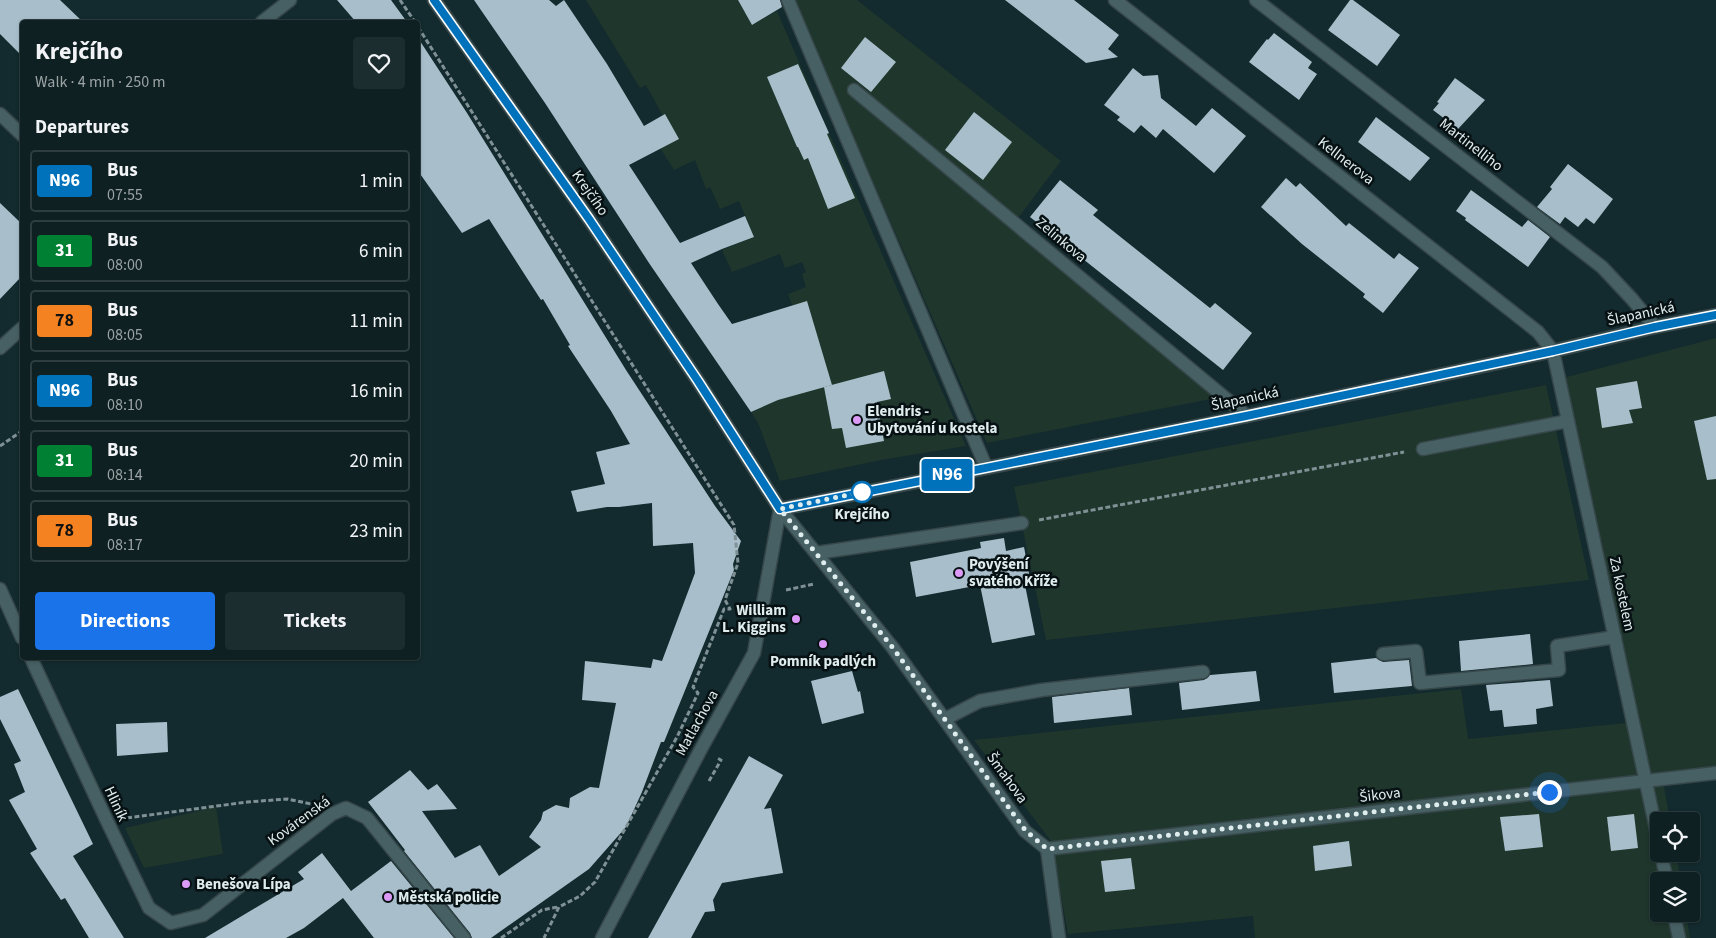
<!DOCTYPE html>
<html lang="en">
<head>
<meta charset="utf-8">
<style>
  :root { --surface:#0e2022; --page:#1c2d2f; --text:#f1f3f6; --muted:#9ba3a5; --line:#2e3e40; --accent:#1a73e8 }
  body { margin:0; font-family:"Source Sans 3",sans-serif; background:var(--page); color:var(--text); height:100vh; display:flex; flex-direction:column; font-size:19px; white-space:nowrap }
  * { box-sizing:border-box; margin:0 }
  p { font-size:16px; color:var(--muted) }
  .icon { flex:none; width:28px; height:28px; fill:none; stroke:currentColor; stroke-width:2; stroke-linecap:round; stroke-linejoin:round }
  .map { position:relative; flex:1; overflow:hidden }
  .details { position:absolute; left:20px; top:20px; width:400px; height:640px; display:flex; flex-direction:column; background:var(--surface); border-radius:5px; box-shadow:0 1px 4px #0004,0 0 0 1px var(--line) }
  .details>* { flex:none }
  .badge { padding:0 10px; border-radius:4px; font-size:18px; line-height:32px }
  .buttons { position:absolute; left:1650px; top:812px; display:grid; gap:10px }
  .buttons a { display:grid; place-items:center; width:50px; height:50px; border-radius:5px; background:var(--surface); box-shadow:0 1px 4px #0004,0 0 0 1px var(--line); font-size:25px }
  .you { position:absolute; width:25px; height:25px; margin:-12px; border:4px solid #fff; border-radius:50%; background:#1a73e8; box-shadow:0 0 0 8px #1a73e833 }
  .map>.badge { position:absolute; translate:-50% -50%; box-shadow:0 0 0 2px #fff }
  h2 { padding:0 15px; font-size:19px; line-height:45px }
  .round { display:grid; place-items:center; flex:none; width:52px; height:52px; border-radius:5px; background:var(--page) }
  .headline { display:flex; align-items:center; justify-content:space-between; height:85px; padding:0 15px }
  h1 { font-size:24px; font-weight:700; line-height:38px }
  .primary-button { display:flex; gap:10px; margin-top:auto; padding:10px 15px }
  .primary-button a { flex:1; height:58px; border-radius:5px; background:var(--accent); color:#fff; font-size:20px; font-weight:700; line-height:58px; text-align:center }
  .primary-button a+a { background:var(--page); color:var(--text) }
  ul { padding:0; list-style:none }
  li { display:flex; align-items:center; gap:15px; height:62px; margin:0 10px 8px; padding:0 5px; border:2px solid var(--line); border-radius:5px }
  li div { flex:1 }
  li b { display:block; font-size:19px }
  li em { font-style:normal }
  li .badge { min-width:55px; font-weight:700; text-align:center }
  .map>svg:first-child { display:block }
</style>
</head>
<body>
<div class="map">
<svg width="1716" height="938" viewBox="0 0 1716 938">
  <rect width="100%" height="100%" fill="#132a2e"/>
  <g fill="#1f362c">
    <path d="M586,0h152l14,25 25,-14 39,91 -32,15 13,30 32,-14 137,313 -85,14 -101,21 -22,-58 -7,-11 27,-12 24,-7 19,-43 -7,-25 -16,-21 -6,1 -4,-11 18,-7 -4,-13 4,-2 -4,-10 -17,6 -5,-14 -48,18 -10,-22 32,-13 -15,-36 -19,8 -10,-22 -4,2 -11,-29 -21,10 -14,-22 3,-32 -17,-31 -6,3z"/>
    <path d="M794,0h63l204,161 -43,57 213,177 -244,48z"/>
    <path d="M1716,338v431l-54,6 8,46h-11v33h17l5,27h-22v33h27l4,24h-435l-2,-22 -185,18 -17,-93 -77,-101 487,-51 7,50 158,-16 -26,-153 -41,-191z"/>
    <path d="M1546,385l43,195 -543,60 -32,-153z"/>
    <path d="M216,807l7,47 -79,14 -19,-40z"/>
  </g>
  <g fill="#a8bfcb">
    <path d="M0,0h60l23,22h-61v34l-22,-22z"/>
    <path d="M337,0h54l16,22h-51z"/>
    <path d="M474,0h75l7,6 8,-6 43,64 37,62 21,-12 14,25 -50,26 51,78 65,-27 9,21 -32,12 -31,14 27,41 14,20 75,-23 25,84 -54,15 -27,12 -102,-149 -104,-160z"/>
    <path d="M738,0h42l2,7 -30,18z"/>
    <path d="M1005,0h69l45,35 -11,14 10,8 -32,6z"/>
    <path d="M1350,0h3l47,35 -23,31 -49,-36z"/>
    <path d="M1274,33l38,29 -4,6 9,6 -18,26 -50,-38 18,-23 1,1z"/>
    <path d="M865,37l31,25 -25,30 -30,-24z"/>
    <path d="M418,38l49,75 159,257 89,136 26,35 -8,23 1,6 -70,172h-3l-19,50 -16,35 -37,42 -98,69h-19l-2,-5 -66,-82 1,-1 -37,-48 42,-32 18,20 9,-6 20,25 -35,2 33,47 25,-13 19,31 42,-29 -12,-10 12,-17 2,-8 13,-7 13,3 1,-10 20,-11 9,1 17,-85 -34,-3 3,-39 66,7 2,-9 9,2 33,-88 -2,-30 -40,3 -1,-43 -33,4h-12l-30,5 -6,-21 34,-7 -9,-32 34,-8 -19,-33 -43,-65 2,-1 -27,-46 -2,1 -52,-81 -27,14 -44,-62z"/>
    <path d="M798,64l31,69 -2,1 28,64 -27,11 -20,-51 -4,2 -6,-13h-1l-30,-70z"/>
    <path d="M1133,68l10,8 15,-1 3,23 35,28 16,-18 34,28 -32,37 -51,-44 -7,9 -15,-13 -7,8 -17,-13 3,-3 -16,-12z"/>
    <path d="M1455,78l30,22 -27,29 -25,-19 6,-7 -2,-1z"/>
    <path d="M974,112l38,30 -29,38 -38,-30z"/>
    <path d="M1376,117l54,41 -20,23 -52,-39z"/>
    <path d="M1568,164l45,35 -19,25 -8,-6 -8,9 -13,-10 -5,7 -23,-17 15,-18 -2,-2z"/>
    <path d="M1286,178l10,9 4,-4 46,43 3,-3 45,36 5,-6 20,15 -36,45 -20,-16 2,-3 -63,-50 -41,-37z"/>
    <path d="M1060,180l38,30 -5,5 59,47 58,46 5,-5 37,30 -29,37 -193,-153z"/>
    <path d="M1471,190l51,37 6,-7 22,17 -22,30 -63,-47 1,-2 -10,-7z"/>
    <path d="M0,203l22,21v52l-22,23z"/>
    <path d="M884,371l7,28 -14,3 7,39 -38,7 -4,-20 -10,1 -8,-42z"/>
    <path d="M1637,381l5,27 -13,2 4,13 -31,5 -6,-40z"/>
    <path d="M1716,416v63l-9,1 -13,-59z"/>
    <path d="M1004,538l2,13 18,-4 7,37 -6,1 10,50 -43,8 -12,-58 -64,12 -6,-35 71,-14 -1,-6z"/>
    <path d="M1530,634l3,30 -72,7 -2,-30z"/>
    <path d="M1376,658l7,4 26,-2 3,26 -78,7 -3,-30z"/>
    <path d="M852,671l6,21 2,-1 4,22 -42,11 -11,-43z"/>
    <path d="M1256,671l4,30 -78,9 -3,-27 25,-3 6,-5z"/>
    <path d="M1550,680l3,26 -17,3 1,15 -33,3 -2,-17 -12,1 -4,-26z"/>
    <path d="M1129,688l3,27 -78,8 -2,-26z"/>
    <path d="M18,689l75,155 -20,12 51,82h-35l-24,-40 -4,2 -31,-47 7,-4 -28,-49 16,-8 -11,-28 7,-3 -21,-42v-22z"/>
    <path d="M167,722l1,30 -51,4 -1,-32z"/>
    <path d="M749,756l34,19 -19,34 7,-1 12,65 -61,10 -9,17 2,11 -10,1 -14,26h-43z"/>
    <path d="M1539,814l4,33 -38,4 -5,-34z"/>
    <path d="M1634,814l4,34 -27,3 -4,-34z"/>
    <path d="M1349,841l3,25 -37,5 -2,-25z"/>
    <path d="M322,853l29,38 40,-30 63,77h-80l-31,-40 -39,30 -18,10h-81l99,-59 -6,-7z"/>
    <path d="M1131,858l4,31 -30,3 -4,-31z"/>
  </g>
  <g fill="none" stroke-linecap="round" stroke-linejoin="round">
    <g stroke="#36474a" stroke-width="15">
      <g id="minor">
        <path d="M434,0l155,219 109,162 82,128 113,139 132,183 22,18 12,89"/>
        <path d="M788,0l198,467"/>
        <path d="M1115,0l423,332 15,19 106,492"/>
        <path d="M1256,0l346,267 30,32 23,28"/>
        <path d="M262,22l28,-22"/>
        <path d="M854,90l393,326"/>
        <path d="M0,114l22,21"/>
        <path d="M0,348l22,-20"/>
        <path d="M1423,449l145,-28"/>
        <path d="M780,509l467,-93 306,-65 102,-24 61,-12"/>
        <path d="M816,553l206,-30"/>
        <path d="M0,589l22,49"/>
        <path d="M1383,654l33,-3 4,32 139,-13 -2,-24 58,-9"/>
        <path d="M31,658l75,161 43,89 22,15 32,-8 129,-101 14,-6 21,10 97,120"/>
        <path d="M945,719l35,-18 62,-11 161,-18"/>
        <path d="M1047,849l669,-76"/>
        <path d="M1661,854l6,27"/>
        <path d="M1674,914l5,24"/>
        <path d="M602,938l99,-189 53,-96 26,-144"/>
      </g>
    </g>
    <g stroke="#7f9194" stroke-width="3" stroke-dasharray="5 2.5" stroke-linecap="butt">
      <path d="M400,0l15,22"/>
      <path d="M418,27l316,498 4,38 -13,37 5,9h-6l-31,78 5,6 -21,44 -82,145 -15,14 -21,11 -15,31"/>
      <path d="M0,446l22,-15"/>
      <path d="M1039,520l365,-68"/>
      <path d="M786,590l28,-6"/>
      <path d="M709,781l12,-21 -4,-2"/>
      <path d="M127,818l120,-16 40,-3 24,5"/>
      <path d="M501,938l41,-28 16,-3"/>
    </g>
    <use href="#minor" stroke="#476064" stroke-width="12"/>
  </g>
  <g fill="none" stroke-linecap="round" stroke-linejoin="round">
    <g stroke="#fff" stroke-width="11">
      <path id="line" d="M434,0l155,219 109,162 82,128 466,-93 307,-65 102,-24 61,-12"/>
    </g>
    <use href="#line" stroke="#0072bc" stroke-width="8"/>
    <path stroke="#dfedef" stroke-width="5" stroke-dasharray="0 9" d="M862,492l-82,17 113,139 132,182 22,19 502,-57"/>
  </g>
  <g fill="#db9af6" stroke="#071113" stroke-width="2">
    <circle cx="857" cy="420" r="5"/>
    <circle cx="959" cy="573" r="5"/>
    <circle cx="796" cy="619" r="5"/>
    <circle cx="823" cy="644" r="5"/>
    <circle cx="186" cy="884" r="5"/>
    <circle cx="388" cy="897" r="5"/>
  </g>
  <circle fill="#fff" stroke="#0072bc" stroke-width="2.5" cx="862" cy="492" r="10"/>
  <g text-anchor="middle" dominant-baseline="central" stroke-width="5" stroke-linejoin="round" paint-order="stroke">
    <g font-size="15" fill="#dfedef" stroke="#071113">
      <text transform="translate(1471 145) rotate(38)">Martinelliho</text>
      <text transform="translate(1346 161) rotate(38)">Kellnerova</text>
      <text transform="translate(590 193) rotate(55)">Krejčího</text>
      <text transform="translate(1061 240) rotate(40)">Zelinkova</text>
      <text transform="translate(1641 314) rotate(-12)">Šlapanická</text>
      <text transform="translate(1245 399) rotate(-12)">Šlapanická</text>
      <text transform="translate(1622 594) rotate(78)">Za kostelem</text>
      <text transform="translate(697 723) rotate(-61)">Matlachova</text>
      <text transform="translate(1007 778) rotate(54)">Šmahova</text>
      <text transform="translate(1380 795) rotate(-7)">Šikova</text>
      <text transform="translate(116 804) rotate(65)">Hliník</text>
      <text transform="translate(299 821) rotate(-36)">Kovárenská</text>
    </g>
    <g font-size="15" font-weight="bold" fill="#dfedef" stroke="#071113" text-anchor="start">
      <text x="867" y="411">Elendris -<tspan x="867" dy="17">Ubytování u kostela</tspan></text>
      <text x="969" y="564">Povýšení<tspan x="969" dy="17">svatého Kříže</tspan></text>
      <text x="786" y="610" text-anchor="end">William<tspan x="786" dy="17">L. Kiggins</tspan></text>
      <text x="823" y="661" text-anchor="middle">Pomník padlých</text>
      <text x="196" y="884">Benešova Lípa</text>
      <text x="398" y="897">Městská policie</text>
    </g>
    <g font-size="15" font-weight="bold" fill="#dfedef" stroke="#071113">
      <text x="862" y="514">Krejčího</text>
    </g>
  </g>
</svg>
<div class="buttons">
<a><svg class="icon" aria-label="locate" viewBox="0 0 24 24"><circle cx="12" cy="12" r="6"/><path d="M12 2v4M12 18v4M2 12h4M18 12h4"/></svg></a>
<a><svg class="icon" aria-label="layers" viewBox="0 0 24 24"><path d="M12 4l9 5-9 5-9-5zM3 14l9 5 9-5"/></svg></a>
</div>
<div class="you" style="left:1549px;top:792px"></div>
<b class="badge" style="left:947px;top:475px;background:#0072bc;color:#fff">N96</b>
<section class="details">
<div class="headline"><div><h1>Krejčího</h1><p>Walk · 4 min · 250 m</p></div><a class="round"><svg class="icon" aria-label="heart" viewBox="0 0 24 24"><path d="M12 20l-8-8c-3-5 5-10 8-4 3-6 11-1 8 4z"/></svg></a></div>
<h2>Departures</h2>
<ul>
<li><span class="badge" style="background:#0072bc;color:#fff">N96</span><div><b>Bus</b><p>07:55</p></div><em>1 min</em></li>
<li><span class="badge" style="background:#008033;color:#fff">31</span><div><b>Bus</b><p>08:00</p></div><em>6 min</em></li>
<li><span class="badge" style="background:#f58220;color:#111">78</span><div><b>Bus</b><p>08:05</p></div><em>11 min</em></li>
<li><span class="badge" style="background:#0072bc;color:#fff">N96</span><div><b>Bus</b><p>08:10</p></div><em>16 min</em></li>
<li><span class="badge" style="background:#008033;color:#fff">31</span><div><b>Bus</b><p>08:14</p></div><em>20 min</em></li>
<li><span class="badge" style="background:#f58220;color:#111">78</span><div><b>Bus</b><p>08:17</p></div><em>23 min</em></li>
</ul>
<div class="primary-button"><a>Directions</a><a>Tickets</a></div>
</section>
</div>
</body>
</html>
